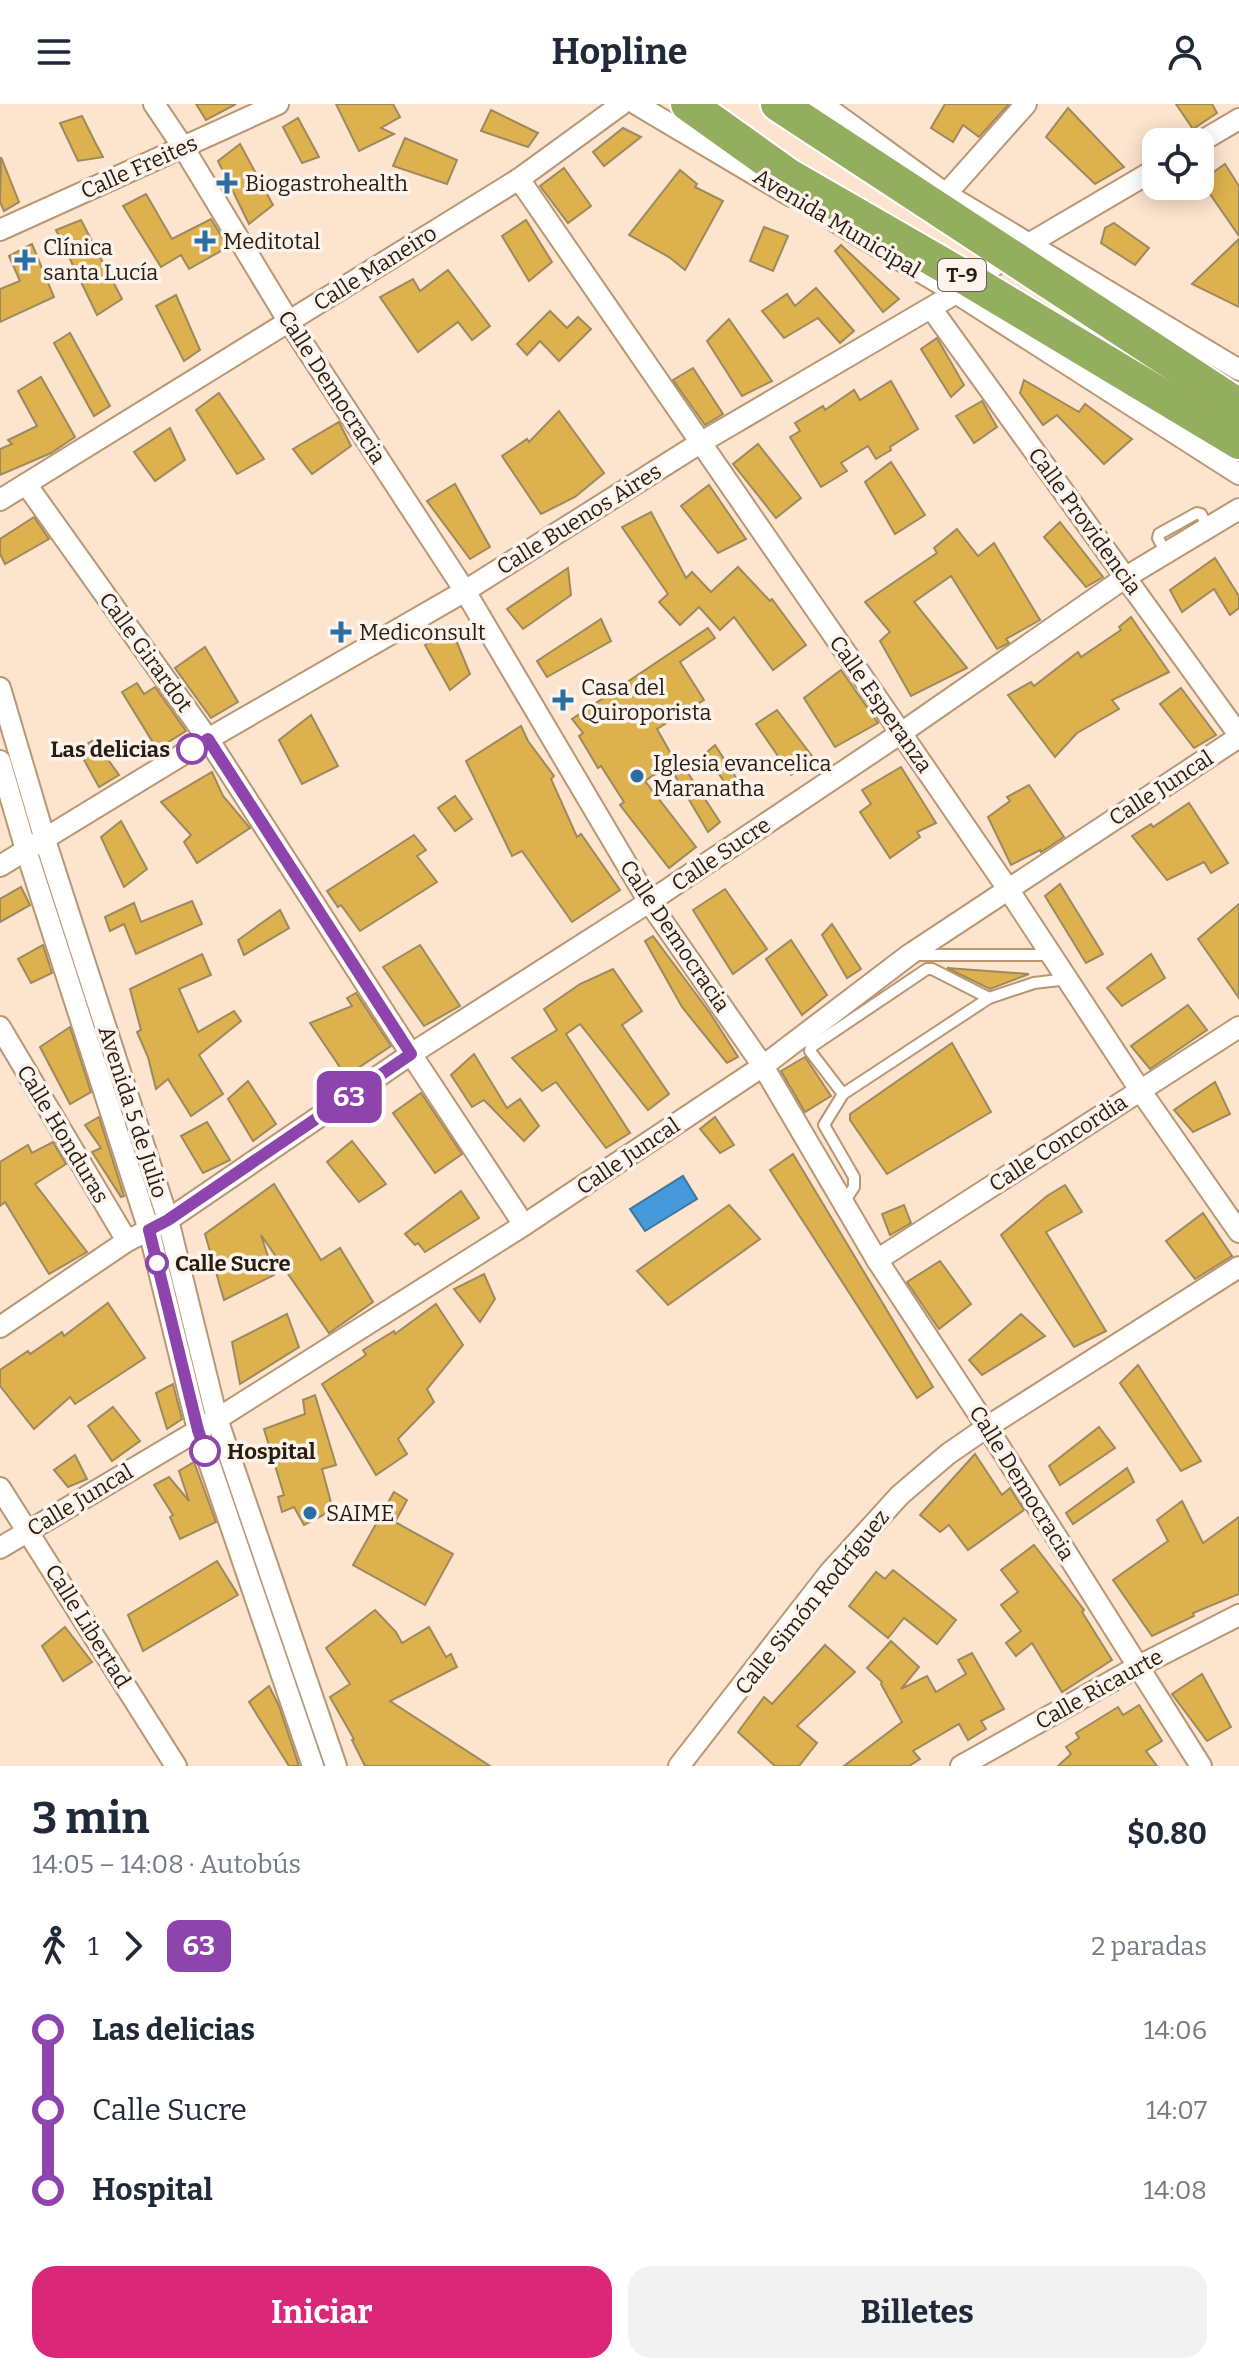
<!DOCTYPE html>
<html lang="es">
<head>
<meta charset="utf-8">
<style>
  :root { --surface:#fff; --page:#f2f2f3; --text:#1f2937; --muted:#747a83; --accent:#db2777 }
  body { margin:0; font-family:Bitter,serif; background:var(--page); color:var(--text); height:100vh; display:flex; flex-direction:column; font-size:30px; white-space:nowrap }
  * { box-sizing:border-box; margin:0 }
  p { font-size:26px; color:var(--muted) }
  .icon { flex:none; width:44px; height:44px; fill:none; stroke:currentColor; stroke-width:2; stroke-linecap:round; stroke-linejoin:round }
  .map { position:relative; height:1662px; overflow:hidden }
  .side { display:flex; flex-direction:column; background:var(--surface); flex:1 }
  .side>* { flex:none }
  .badge { padding:0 16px; border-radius:12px; font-size:28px; line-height:52px }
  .controls { position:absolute; left:1142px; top:24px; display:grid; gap:16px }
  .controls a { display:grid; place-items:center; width:72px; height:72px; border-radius:16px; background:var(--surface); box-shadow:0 4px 20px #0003; font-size:40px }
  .map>.badge { position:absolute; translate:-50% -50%; box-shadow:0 0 0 4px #fff }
  .legs { display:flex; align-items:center; gap:12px; height:88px; padding:0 32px; font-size:26px }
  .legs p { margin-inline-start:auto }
  .summary { display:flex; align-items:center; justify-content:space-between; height:136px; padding:0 32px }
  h1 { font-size:44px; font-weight:700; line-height:60px }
  .action { display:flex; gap:16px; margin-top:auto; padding:16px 32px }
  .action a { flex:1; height:92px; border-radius:24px; background:var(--accent); color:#fff; font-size:32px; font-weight:700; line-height:92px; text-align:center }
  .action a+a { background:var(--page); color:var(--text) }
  ul { padding:0 32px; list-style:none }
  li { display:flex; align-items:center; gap:28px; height:80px; font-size:30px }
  li i { display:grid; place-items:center; width:12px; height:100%; margin:0 10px; background:currentColor }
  li i::after { content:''; width:20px; height:20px; margin:-10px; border:6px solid; border-radius:50%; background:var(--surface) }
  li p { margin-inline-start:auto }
  li:first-child i { background:linear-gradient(#0000 50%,currentColor 0) }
  li:last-child i { background:linear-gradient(currentColor 50%,#0000 0) }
  header { display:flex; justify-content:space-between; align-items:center; height:104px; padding:0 32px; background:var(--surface); font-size:36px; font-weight:700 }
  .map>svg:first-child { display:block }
</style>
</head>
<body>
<header><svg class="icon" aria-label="menu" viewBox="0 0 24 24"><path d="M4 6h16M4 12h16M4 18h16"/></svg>Hopline<svg class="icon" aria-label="person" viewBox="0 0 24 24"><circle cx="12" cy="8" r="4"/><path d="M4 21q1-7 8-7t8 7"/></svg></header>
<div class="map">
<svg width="1239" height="1662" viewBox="0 0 1239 1662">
  <rect width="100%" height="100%" fill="#fce4ce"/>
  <path fill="#4699db" stroke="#3e749e" stroke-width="2" d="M683,1072l14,23 -52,32 -15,-22z"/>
  <g fill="#ddb24e" stroke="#9e895d" stroke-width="2">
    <path d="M196,0h40l-30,16z"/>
    <path d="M336,0h57l7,13 -19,11 13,6 -35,17z"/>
    <path d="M945,0h64l-30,33 -16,-12 -10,17 -22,-14z"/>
    <path d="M1176,0h36l5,9 -24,16z"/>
    <path d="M1068,4l56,59 -29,17 -49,-47z"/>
    <path d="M491,6l47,23 -10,14 -47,-16z"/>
    <path d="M82,12l14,28 7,13 -25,4 -18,-38z"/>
    <path d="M298,14l21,39 -17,6 -19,-36z"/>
    <path d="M623,24l18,9 -37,29 -11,-14z"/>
    <path d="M405,34l52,22 -10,24 -54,-18z"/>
    <path d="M240,40l33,61 -24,19 -31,-63z"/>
    <path d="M1,53l18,45 -15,9 -4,-9z"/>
    <path d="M1225,60l14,22v50l-38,-55z"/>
    <path d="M564,64l27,38 -23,17 -28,-37z"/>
    <path d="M680,66l17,14 -2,3 28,14 -38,69 -16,-13 -40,-22z"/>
    <path d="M146,90l26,45 39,-20 17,28 -39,22 -8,-14 -20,12 -38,-61z"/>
    <path d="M81,116l41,79 -25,16 -41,-85z"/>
    <path d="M526,116l26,42 -23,19 -27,-45z"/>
    <path d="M1114,119l35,25 -14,17 -34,-22 4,-15z"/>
    <path d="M764,123l24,9 -15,35 -23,-10z"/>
    <path d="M1239,135v68l-47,-23z"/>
    <path d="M32,140l22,53 -54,25v-33l20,-8 -11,-25z"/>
    <path d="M841,141l58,54 -16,13 -48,-61z"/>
    <path d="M448,166l42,56 -18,14 -14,-18 -40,30 -38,-55 33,-18 7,12z"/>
    <path d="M816,184l38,43 -14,12 -22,-25 -34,20 -22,-27 25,-17 8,12z"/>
    <path d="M176,191l24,55 -16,11 -28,-55z"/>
    <path d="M550,207l17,17 11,-11 13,12 -32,32 -19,-20 -13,14 -10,-11z"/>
    <path d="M729,215l43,62 -30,15 -35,-55z"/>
    <path d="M70,229l40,73 -16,10 -40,-73z"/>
    <path d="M937,234l27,47 -13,12 -30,-48z"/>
    <path d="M693,264l30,46 -18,11 -32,-45z"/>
    <path d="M41,273l34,60 -24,16 -51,22v-26l12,-5 -4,-4 29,-14 -19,-35z"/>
    <path d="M1024,276l55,32 6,-8 47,35 -28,25 -47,-49 -14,10 -23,-32z"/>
    <path d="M891,277l27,48 -28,18 1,3 -15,9 -8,-13 -27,17 6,8 -26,16 -31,-50 10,-6 -5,-8 28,-17 2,4 29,-20 6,10z"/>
    <path d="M219,289l45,66 -27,15 -41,-64z"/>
    <path d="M982,297l15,26 -23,16 -18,-27z"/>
    <path d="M559,307l45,62 -29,24 -34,17 -39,-58 25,-17 2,3z"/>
    <path d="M339,318l12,24 -39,28 -19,-25z"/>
    <path d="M170,324l15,32 -30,21 -21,-29z"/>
    <path d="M758,340l43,54 -25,20 -43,-54z"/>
    <path d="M891,358l34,53 -30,19 -30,-52z"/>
    <path d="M455,380l35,63 -20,12 -43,-58z"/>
    <path d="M709,381l37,54 -28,14 -37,-47z"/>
    <path d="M651,408l35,66 6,-6 19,20 27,-25 32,34 2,-2 34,46 -33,25 -39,-53 -14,13 -21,-23 -19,18 -21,-23 9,-8 -46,-67z"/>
    <path d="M34,413l15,22 -44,25 -5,-10v-15z"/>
    <path d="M1060,418l43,55 -17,10 -42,-50z"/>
    <path d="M957,425l21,27 16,-13 46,77 -34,19 3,4 -12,6 -46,-73 -37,26 53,66 -56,28 -31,-55 10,-9 -25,-30 72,-49 -3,-5z"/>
    <path d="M1215,454l24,38v12l-9,7 -16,-26 -32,23 -12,-22z"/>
    <path d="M568,464l3,27 -48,34 -16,-20z"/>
    <path d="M1131,513l38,55 -57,28 7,9 -42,24 -22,24 -47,-62 23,-13 3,4 44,-34 3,5 40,-27 -2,-3z"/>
    <path d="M601,515l10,22 -64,36 -10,-16z"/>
    <path d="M451,524l19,46 -20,16 -25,-45z"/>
    <path d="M708,524l7,10 -35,24 24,38 -47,29 18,32 -30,20 51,66 -27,21 -49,-63 4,-3 -23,-36 -3,2 -19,-32 4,-3 -11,-14z"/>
    <path d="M205,543l33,55 -27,16 -36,-50z"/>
    <path d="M841,566l37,53 -43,24 -31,-49z"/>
    <path d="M137,579l7,11 11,-7 31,44 -29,18 -35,-57z"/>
    <path d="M1181,584l35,47 -22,13 -34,-44z"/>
    <path d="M777,606l38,50 -24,15 -35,-51z"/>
    <path d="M311,611l27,51 -36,18 -23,-44z"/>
    <path d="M521,622l7,15 26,35 -3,3 26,58 4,-3 39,56 -48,32 -50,-71 -10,5 -46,-95z"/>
    <path d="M94,636l25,35 -20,12 -21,-38z"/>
    <path d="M715,641l27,42 -10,6 -27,-39z"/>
    <path d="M684,663l36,55 -12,10 -34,-58z"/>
    <path d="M901,663l35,56 -19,9 3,5 -30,21 -30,-46 11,-8 -9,-14z"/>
    <path d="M212,668l11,24 27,32 -53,35 -13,-21 7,-7 -30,-33z"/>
    <path d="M1029,681l35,52 -23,15 -1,-2 -29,15 -23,-48 22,-16 -3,-4z"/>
    <path d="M455,692l17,23 -17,12 -17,-23z"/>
    <path d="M1189,699l39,60 -17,10 -7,-11 -37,18 -35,-44 19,-12 2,3z"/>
    <path d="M121,717l26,48 -23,18 -23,-50z"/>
    <path d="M414,731l12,15 -9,6 20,26 -77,49 -19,-26 -3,2 -11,-16z"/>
    <path d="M1060,780l43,70 -17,9 -41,-67z"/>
    <path d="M21,783l9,18 -30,17v-23z"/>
    <path d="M725,785l42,60 -34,25 -40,-64z"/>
    <path d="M192,797l10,23 -66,30 -12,-30 -14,7 -5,-14 29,-14 7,19z"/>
    <path d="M1239,800v94l-41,-59z"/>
    <path d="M280,806l9,18 -45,27 -6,-15z"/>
    <path d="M832,820l29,45 -14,9 -25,-43z"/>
    <path d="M653,832l57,77 28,44 -11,6 -45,-56 -37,-66z"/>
    <path d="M791,836l36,55 -25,20 -36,-56z"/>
    <path d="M43,841l9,28 -21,10 -13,-24z"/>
    <path d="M420,841l40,61 -36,20 -41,-59z"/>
    <path d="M202,850l9,21 -32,14 19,43 36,-21 7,10 -42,34 24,39 -32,22 -23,-37 -12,10 -8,-32 -11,-25 4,-2 -11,-41z"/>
    <path d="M1151,850l14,24 -43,28 -15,-18z"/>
    <path d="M947,864l82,6 -39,15z"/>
    <path d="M613,865l29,42 -20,14 47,69 -21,16 -68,-86 -14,10 64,99 -24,15 -50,-66 -14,9 -30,-33 45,-28 -13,-21 36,-25z"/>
    <path d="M356,889l35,53 -45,30 -36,-53 42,-17 -5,-8z"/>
    <path d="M1188,901l19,25 -57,39 -19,-23z"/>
    <path d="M70,923l21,65 -21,12 -30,-57z"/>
    <path d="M952,939l39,69 -104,62 -37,-54v-6z"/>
    <path d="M474,950l33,54 13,-9 19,27 -15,15 -40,-41 -12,7 -21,-32z"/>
    <path d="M805,953l26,39 -26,16 -24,-41z"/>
    <path d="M248,977l28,43 -23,17 -25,-42z"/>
    <path d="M1215,978l15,32 -37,18 -19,-22z"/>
    <path d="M421,989l41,61 -27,19 -42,-60z"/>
    <path d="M99,1013l25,79 -3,1 -29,-45 9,-4 -16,-23z"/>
    <path d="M715,1013l19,28 -14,8 -20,-24z"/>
    <path d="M207,1018l23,38 -27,13 -22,-37z"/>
    <path d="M352,1037l34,43 -27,18 -32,-40z"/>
    <path d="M53,1038l13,22 -31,20 52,68 -38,22 -44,-72 -5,4v-44l28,-17 4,8z"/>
    <path d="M793,1050l140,233 -16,11 -147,-228z"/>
    <path d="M274,1080l47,76 19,-12 33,54 -44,31 -68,-98 13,40 -50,25 -19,-66z"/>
    <path d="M1065,1081l17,27 -36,20 60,99 -32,16 -73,-112 46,-39z"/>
    <path d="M461,1087l18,27 -54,34 -7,-9 -3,2 -10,-11z"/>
    <path d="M729,1101l31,34 -92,66 -31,-34z"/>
    <path d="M904,1101l7,18 -21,12 -8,-21z"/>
    <path d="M1203,1109l29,43 -37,23 -29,-38z"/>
    <path d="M940,1157l31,43 -32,25 -32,-47z"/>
    <path d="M484,1170l11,25 -15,23 -26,-33z"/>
    <path d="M108,1199l37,55 -70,46 -5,-7 -36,32 -34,-43v-16l28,-19 2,3 32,-22 2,4z"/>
    <path d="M436,1200l27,41 -36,44 7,13 -36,37 9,15 -31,21 -54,-91 44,-29 -3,-5 31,-19 1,3z"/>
    <path d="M287,1210l12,33 -59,37 -8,-42z"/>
    <path d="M1021,1210l24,22 -63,39 -13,-15z"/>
    <path d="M1138,1261l63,96 -20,10 -61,-88z"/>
    <path d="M173,1280l9,35 -15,10 -11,-36z"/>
    <path d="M315,1291l21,70 -14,4 11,41 -29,15 -10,-18 -12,5 -4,-15 6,-2 -20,-66 41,-15 -2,-14z"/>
    <path d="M113,1303l27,34 -28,20 -24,-35z"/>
    <path d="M1099,1323l16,21 -55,37 -11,-19z"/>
    <path d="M975,1350l27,41 8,-7 14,22 -56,40 -19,-25 -9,7 -20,-17z"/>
    <path d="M75,1351l12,24 -19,8 -14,-17z"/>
    <path d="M194,1358l22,60 -36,17 -10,-22 3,-2 -19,-30 15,-8 20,24 -10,-30z"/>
    <path d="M1127,1364l7,14 -61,42 -7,-11z"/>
    <path d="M394,1388l13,8 -12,22 58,32 -28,51 -72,-40z"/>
    <path d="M1182,1397l21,42 36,-26v77l-46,19 1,3 -42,20 -39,-56 55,-39 -11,-21z"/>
    <path d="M1034,1441l50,65 -2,2 30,48 -50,32 -30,-49 -16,13 -10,-13 15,-12 -20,-26 17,-13 -17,-22z"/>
    <path d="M217,1457l21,34 -95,56 -15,-36z"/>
    <path d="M893,1466l63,50 -19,24 -33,-26 -16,20 -39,-32 27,-34 9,7z"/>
    <path d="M375,1506l21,22 6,11 27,-16 17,30 5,-3 6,13 -67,34 100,65h-125l-13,-26 2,-1 -24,-42 20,-13 -24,-36z"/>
    <path d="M65,1523l27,35 -29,19 -21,-35z"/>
    <path d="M891,1537l28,26 -18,22 26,-13 9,16 30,-18 -8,-14 14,-7 32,56 -23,12 5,8 -18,11 -9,-16 -46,27 7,8 -11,7h-65l58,-44 -21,-38 1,-2 -15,-14z"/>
    <path d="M825,1541l30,27 -58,54 20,17 -18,23h-24l-37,-34 26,-35 8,7z"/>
    <path d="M1202,1570l29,53 -24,14 -35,-47z"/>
    <path d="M269,1582l10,20 20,60h-10l-40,-64z"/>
    <path d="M1139,1601l23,36 -16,10 11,15h-99l13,-12 -5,-7 13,-9 -3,-5 42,-26 5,8z"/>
  </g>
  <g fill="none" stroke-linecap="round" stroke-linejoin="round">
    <g stroke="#ba9672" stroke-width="14">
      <g id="service">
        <path d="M1166,449l-8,-15 1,-4 38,-21 4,1 7,13"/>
        <path d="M915,851h136"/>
        <path d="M989,894l45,-15 34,-4"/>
        <path d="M843,990l-33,-43 1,-4 116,-78h5l57,29 -146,96 -19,31 30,52v10l-10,15"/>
      </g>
    </g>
    <g stroke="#ba9672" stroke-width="24">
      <g id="minor">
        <path d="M154,0l29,43 106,175 176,269 184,311 114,164 114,194 110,167 214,339"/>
        <path d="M636,0l155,92"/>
        <path d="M822,0l124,90 293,176"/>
        <path d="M1200,38l39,-23"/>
        <path d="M519,75l382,554 107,156 132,201 99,142"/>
        <path d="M946,90l80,-90"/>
        <path d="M836,118l120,71 283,181"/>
        <path d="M0,126l278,-126"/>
        <path d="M931,204l308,427"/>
        <path d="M26,380l182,255 203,315 113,171"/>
        <path d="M0,396l519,-321 103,-75"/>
        <path d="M0,584l45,152 123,380 49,199 119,347"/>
        <path d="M0,657l26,89 123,380 49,200 115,336"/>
        <path d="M0,762l208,-127 257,-148 235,-148 256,-150 52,-37 148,-87"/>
        <path d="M0,923l127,214"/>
        <path d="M877,1156l362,-233"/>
        <path d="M0,1223l127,-86 41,-21 243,-166 238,-152 252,-169 225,-156 113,-68"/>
        <path d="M0,1384l176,278"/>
        <path d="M0,1444l217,-129 307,-194 239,-159 146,-111 330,-218"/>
        <path d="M679,1662l151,-194 70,-77 48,-41 39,-27 252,-160"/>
        <path d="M961,1662l176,-99 102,-52"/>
      </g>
    </g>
    <g stroke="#fff" stroke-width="38">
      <g id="trunk">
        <path d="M688,0l101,72 182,105 268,161"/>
        <path d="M778,0l461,302"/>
      </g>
    </g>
    <use href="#service" stroke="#fff" stroke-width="10"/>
    <use href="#minor" stroke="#fff" stroke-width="20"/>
    <use href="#trunk" stroke="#93ae5e" stroke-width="34"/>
  </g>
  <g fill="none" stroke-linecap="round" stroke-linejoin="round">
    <g stroke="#fff" stroke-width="18">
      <path id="line-1" d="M192,645l16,-10 203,315 -243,166 -19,10 49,200 7,21"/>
    </g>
    <use href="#line-1" stroke="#8e44ad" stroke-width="12"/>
  </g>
  <g fill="#2a6fa4" stroke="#fcf4ed" stroke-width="3">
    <path d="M223 67h8v8h8v8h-8v8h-8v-8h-8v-8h8z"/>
    <path d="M201 125h8v8h8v8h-8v8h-8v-8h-8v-8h8z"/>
    <path d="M21 144h8v8h8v8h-8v8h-8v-8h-8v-8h8z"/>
    <path d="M337 516h8v8h8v8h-8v8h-8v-8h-8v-8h8z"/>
    <path d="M559 584h8v8h8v8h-8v8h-8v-8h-8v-8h8z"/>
    <circle cx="637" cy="672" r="8"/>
    <circle cx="310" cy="1409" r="8"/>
  </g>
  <g fill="#fff" stroke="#8e44ad" stroke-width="4">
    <circle cx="192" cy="645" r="14"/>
    <circle cx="157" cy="1159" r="10"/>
    <circle cx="205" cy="1347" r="14"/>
  </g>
  <g text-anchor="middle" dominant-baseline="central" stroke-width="7" stroke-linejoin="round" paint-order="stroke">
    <rect fill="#fcf4ed" stroke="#695d51" stroke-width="2" x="938" y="155" width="48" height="32" rx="6"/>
    <g font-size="20" font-weight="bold" fill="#2a1c0e">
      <text x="962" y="171">T-9</text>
    </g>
    <g font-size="22" fill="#2a1c0e" stroke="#fcf4ed">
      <text transform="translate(139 63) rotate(-24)">Calle Freites</text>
      <text transform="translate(837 119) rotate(31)">Avenida Municipal</text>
      <text transform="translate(375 164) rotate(-32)">Calle Maneiro</text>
      <text transform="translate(332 283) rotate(57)">Calle Democracia</text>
      <text transform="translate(579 415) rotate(-32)">Calle Buenos Aires</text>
      <text transform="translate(1085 417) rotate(54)">Calle Providencia</text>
      <text transform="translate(146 548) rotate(54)">Calle Girardot</text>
      <text transform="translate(881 600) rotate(55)">Calle Esperanza</text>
      <text transform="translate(1161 684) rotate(-33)">Calle Juncal</text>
      <text transform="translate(721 750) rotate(-34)">Calle Sucre</text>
      <text transform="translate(675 832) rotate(56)">Calle Democracia</text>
      <text transform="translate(133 1008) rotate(72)">Avenida 5 de Julio</text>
      <text transform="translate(63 1030) rotate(59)">Calle Honduras</text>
      <text transform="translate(1058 1039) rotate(-33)">Calle Concordia</text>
      <text transform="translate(628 1052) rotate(-34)">Calle Juncal</text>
      <text transform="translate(1022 1379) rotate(58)">Calle Democracia</text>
      <text transform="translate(80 1396) rotate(-31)">Calle Juncal</text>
      <text transform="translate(812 1498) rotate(-51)">Calle Simón Rodríguez</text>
      <text transform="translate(88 1522) rotate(58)">Calle Libertad</text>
      <text transform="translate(1099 1585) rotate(-29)">Calle Ricaurte</text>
    </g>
    <g font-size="22" fill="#2a1c0e" stroke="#fcf4ed" text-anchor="start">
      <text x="245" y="79">Biogastrohealth</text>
      <text x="223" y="137">Meditotal</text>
      <text x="43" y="143">Clínica<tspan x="43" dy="25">santa Lucía</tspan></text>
      <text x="359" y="528">Mediconsult</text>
      <text x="581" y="583">Casa del<tspan x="581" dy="25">Quiroporista</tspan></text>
      <text x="653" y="659">Iglesia evancelica<tspan x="653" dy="25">Maranatha</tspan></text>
      <text x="326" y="1409">SAIME</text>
    </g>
    <g font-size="22" font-weight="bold" fill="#2a1c0e" stroke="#fcf4ed" text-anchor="start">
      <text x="170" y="645" text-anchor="end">Las delicias</text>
      <text x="175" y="1159">Calle Sucre</text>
      <text x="227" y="1347">Hospital</text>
    </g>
  </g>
</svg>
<div class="controls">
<a><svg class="icon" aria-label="locate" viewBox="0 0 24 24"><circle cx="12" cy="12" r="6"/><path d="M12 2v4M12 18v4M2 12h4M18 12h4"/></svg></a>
</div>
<b class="badge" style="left:349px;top:993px;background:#8e44ad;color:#fff">63</b>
</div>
<section class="side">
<div class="summary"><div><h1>3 min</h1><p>14:05 – 14:08 · Autobús</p></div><b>$0.80</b></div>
<div class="legs"><svg class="icon" aria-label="walk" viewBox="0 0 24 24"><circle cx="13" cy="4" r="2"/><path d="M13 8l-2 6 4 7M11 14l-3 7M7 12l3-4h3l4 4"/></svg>1<svg class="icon" aria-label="forward" viewBox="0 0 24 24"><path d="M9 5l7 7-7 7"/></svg><b class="badge" style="background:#8e44ad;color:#fff">63</b><p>2 paradas</p></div>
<ul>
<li><i style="color:#8e44ad"></i><b>Las delicias</b><p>14:06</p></li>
<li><i style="color:#8e44ad"></i><span>Calle Sucre</span><p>14:07</p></li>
<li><i style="color:#8e44ad"></i><b>Hospital</b><p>14:08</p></li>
</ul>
<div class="action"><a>Iniciar</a><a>Billetes</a></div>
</section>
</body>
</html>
